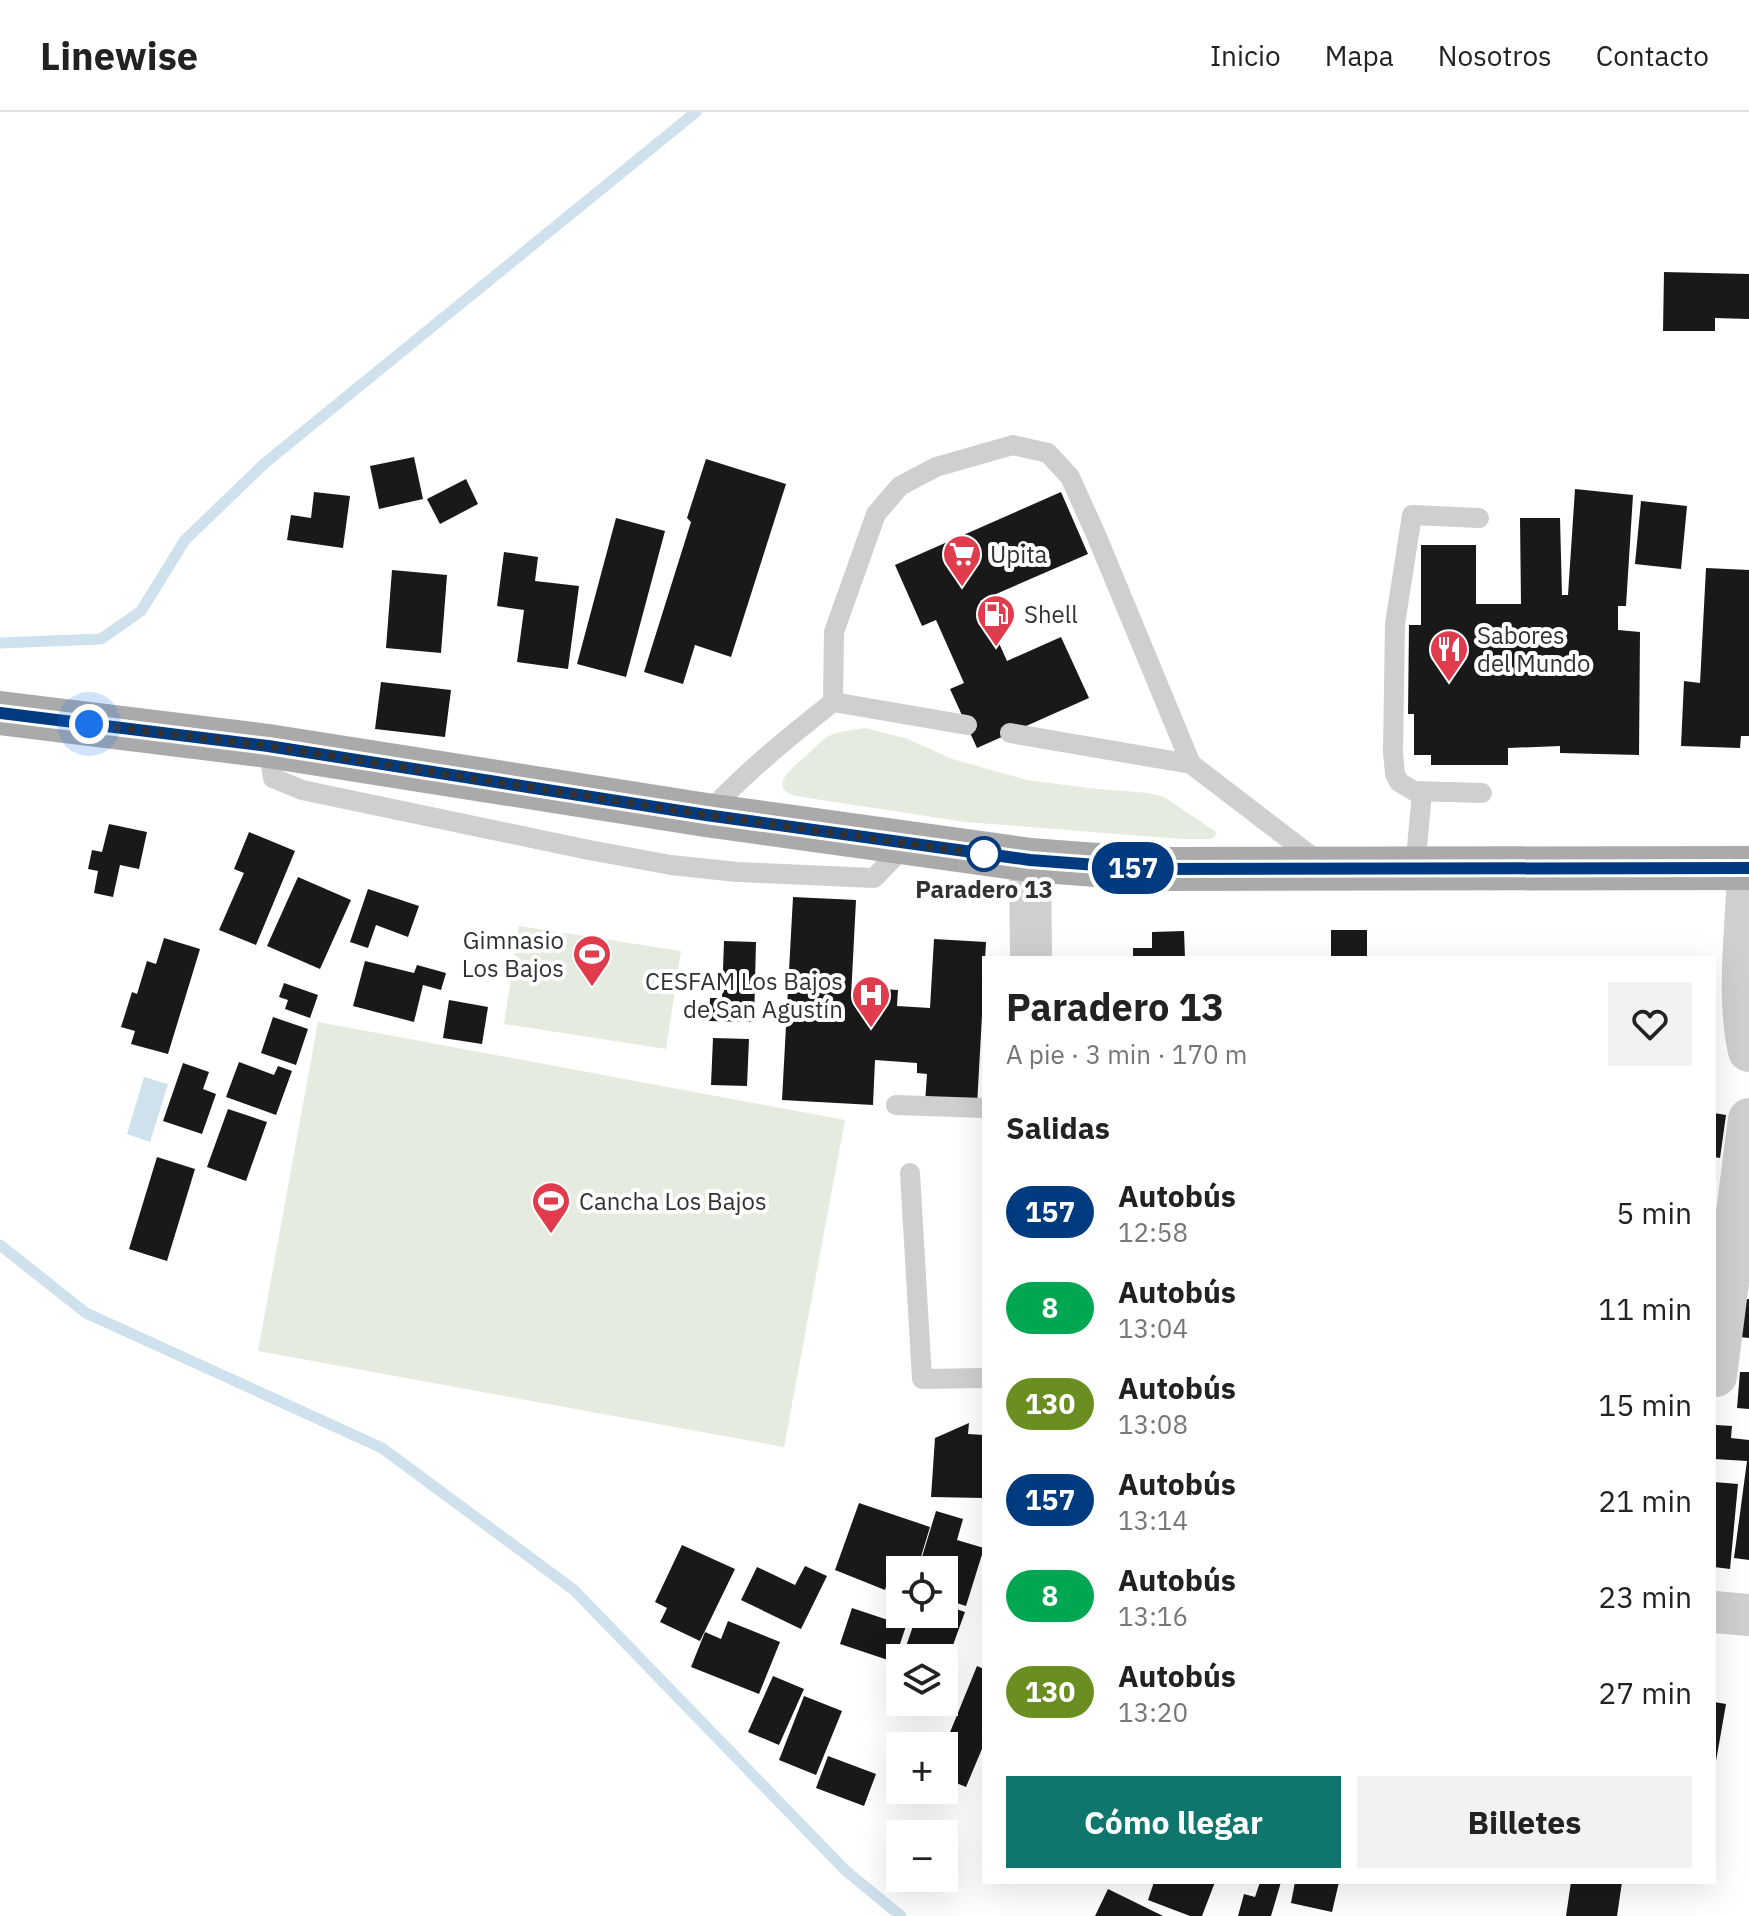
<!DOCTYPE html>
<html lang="es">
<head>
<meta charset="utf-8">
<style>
  :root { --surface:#fff; --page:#f2f2f2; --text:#222; --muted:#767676; --line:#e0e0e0; --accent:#0f766e }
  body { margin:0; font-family:"IBM Plex Sans",sans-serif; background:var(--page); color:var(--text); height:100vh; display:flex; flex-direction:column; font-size:30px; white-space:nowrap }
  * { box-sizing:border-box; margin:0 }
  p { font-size:26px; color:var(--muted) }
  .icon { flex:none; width:44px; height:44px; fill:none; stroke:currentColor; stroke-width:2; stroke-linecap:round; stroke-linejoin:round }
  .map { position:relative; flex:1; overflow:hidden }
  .details { position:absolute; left:982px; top:844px; width:734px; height:928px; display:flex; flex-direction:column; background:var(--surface); border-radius:0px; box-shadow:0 8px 32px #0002 }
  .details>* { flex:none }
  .badge { padding:0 16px; border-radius:26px; font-size:28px; line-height:52px }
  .tools { position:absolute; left:886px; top:1444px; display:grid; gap:16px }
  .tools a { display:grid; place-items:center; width:72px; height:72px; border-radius:0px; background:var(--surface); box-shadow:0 8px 32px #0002; font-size:40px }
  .you { position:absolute; width:40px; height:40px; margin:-20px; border:6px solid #fff; border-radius:50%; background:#1a73e8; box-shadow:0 0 0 12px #1a73e833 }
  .map>.badge { position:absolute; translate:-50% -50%; box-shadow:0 0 0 4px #fff }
  h2 { padding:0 24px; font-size:30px; line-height:72px }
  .round { display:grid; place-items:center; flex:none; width:84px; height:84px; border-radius:0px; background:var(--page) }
  .overview { display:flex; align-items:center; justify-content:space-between; height:136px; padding:0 24px }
  h1 { font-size:38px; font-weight:800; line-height:60px }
  .action { display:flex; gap:16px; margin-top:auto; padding:16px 24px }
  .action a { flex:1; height:92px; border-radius:0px; background:var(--accent); color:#fff; font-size:32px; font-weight:800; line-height:92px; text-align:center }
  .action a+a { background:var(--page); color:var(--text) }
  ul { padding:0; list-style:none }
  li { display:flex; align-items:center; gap:24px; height:96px; padding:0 24px }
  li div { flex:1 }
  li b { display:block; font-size:30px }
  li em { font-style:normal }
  li .badge { min-width:88px; font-weight:700; text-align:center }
  header { display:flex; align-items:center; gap:48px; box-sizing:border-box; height:112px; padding:0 40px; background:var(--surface); border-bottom:2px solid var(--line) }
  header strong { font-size:38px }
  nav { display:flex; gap:44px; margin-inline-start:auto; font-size:28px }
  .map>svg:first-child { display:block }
</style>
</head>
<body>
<header>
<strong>Linewise</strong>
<nav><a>Inicio</a><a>Mapa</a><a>Nosotros</a><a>Contacto</a></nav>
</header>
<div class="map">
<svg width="1749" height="1804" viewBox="0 0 1749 1804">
  <rect width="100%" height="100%" fill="#fff"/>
  <g fill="#e5ebde">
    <path d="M865,616l43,11 44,20 75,21 61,8 60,5 16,4 52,35 -1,4 -5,3h-28l-216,-17 -171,-26c-29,-10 0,-30 12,-41 6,-6 13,-13 20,-18 11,-6 26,-7 38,-9z"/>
    <path d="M519,814l162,25 -15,98 -162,-25z"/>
    <path d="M318,910l527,98 -61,327 -526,-96z"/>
  </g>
  <path fill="#cee1ec" d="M144,965l24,7 -18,58 -23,-8z"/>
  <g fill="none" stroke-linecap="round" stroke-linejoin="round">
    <g stroke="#cee1ec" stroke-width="11">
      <path d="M0,531l101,-4 40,-28 44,-71 80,-77 431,-351"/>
      <path d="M0,1133l86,68 296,135 192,142 272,281 55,45"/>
    </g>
  </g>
  <g fill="#191919">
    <path d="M1664,160l85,2v45l-34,-1v13h-52z"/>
    <path d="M414,345l9,42 -44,10 -9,-43z"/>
    <path d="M706,347l80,25 -55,173 -36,-12 -12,39 -39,-12 47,-150 -4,-4z"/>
    <path d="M466,367l12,25 -38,20 -13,-25z"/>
    <path d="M1575,377l58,6 -7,111h-8v24l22,2 -1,123 -79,-2v-7l-52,2v17h-77v-10h-17v-41h-6l1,-89h12v-80h55v59h45l-1,-86h40l2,77h6z"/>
    <path d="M314,380l36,4 -7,52 -56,-8 4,-25 20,3z"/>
    <path d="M1061,380l27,62 -108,47 27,60 54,-24 28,61 -112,50 -27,-59 14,-6 -28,-63 -14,6 -27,-61z"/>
    <path d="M1641,389l46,5 -6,63 -46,-5z"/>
    <path d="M616,406l49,13 -39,146 -49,-13z"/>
    <path d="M504,440l34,5 -3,24 44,5 -11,83 -51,-7 7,-52 -27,-4z"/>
    <path d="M1706,456l43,2v166h-8l-1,12 -59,-2 3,-65 16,2z"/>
    <path d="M392,458l55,5 -6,78 -55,-5z"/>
    <path d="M381,570l70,8 -6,47 -70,-8z"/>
    <path d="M109,712l38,8 -8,37 -19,-4 -7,32 -19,-4 4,-22 -10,-2 4,-19 10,2z"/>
    <path d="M249,720l46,19 -39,94 -37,-15 25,-57 -10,-4z"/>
    <path d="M298,765l53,23 -31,69 -53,-23z"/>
    <path d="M368,777l51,17 -11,31 -32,-12 -8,23 -18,-6z"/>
    <path d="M793,785l63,3 -5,97 19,1v-10l28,2 -1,16 33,2 4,-69 52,3 -9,164 -52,-3 2,-29 -10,-1v-10l-42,-3 -2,45 -91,-5z"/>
    <rect x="1331" y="818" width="36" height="28"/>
    <path d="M1184,819l1,27h-52v-10h19v-16z"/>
    <path d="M164,826l36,11 -32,105 -37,-10 4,-13 -14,-4 11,-35 5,2 10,-33 9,3z"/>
    <path d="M724,829l32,1 -2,80 -45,-1 1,-23h12z"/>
    <path d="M365,849l49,12 3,-8 29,8 -5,17 -18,-5 -9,37 -61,-16z"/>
    <path d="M284,871l34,12 -8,23 -25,-9 3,-9 -9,-3z"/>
    <path d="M449,888l39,7 -6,37 -39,-6z"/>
    <path d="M273,905l35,12 -12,36 -35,-12z"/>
    <path d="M713,926l36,1 -2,47 -36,-1z"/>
    <path d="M239,950l35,13 4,-9 14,5 -16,44 -50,-18z"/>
    <path d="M183,951l26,9 -6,17 13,5 -14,40 -39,-13z"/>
    <path d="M228,997l39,13 -21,59 -39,-14z"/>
    <path d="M1714,1001l12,2 -6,43 -6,-1z"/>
    <path d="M157,1045l38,12 -28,92 -38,-12z"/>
    <path d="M1744,1187h5v39l-9,-1z"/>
    <path d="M1740,1260h9v37l-12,-1z"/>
    <path d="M969,1311l-1,11 16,1 -1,63 -52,-1 4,-59z"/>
    <path d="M1716,1313l16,1 -1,12 18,2v120l-15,-2 13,-97 -33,-2z"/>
    <path d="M1714,1370l24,2 -8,85 -16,-2z"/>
    <path d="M859,1391l71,24 -13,43h-17v8l-10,-3 -5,15 -50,-20z"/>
    <path d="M936,1399l27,8 -6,21 27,8 -18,58 -22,-7v-29h-26z"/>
    <path d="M682,1433l53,24 -35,72 -40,-19 7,-14 -12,-6z"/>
    <path d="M805,1454l22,10 -26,53 -60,-29 16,-33 38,18z"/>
    <path d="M944,1493l21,7 -21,58v-12h-42l11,-32 -18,-6 5,-12v6h44z"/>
    <path d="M852,1496l54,18 -12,36 -54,-18z"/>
    <path d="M728,1509l52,21 -21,52 -68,-27 14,-35 16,7z"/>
    <path d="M977,1554l7,3v75l-18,43 -22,-9v-31z"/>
    <path d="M773,1564l31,13 -25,56 -31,-13z"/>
    <path d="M804,1584l38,15 -26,64 -37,-15z"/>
    <path d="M1714,1590l12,2 -10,57h-2z"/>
    <path d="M828,1644l48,18 -12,32 -48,-18z"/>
    <path d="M1154,1770h61l-13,34h-12l-42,-16z"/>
    <path d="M1260,1770h21l-10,34h-33l6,-22 11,3z"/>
    <path d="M1295,1770h44l-7,30 -41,-9z"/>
    <path d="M1571,1770h51l-5,34h-51z"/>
    <path d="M1108,1777l55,27h-68z"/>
  </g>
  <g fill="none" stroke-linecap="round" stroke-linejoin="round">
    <g stroke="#cfcfcf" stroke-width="20">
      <path d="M1479,406l-67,-3 -17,109 -2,128 2,22 4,8 15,9 68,2"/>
      <path d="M833,590l1,-70 42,-118 24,-28 36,-19 77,-22 35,8 22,24 27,60 94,227"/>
      <path d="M1010,621l181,31 128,98"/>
      <path d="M268,634l5,32 29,12 287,60 82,15 66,7 137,6 33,-34"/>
      <path d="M706,703c38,-42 83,-78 127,-113l134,23"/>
      <path d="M1415,757l7,-76"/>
      <path d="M896,993l88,3"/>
      <path d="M910,1061l12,206 62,-1"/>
    </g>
    <g stroke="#cfcfcf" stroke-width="42">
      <path d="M1030,748l1,98"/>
      <path d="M1748,756c-1,58 -12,127 1,183"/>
      <path d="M1716,1264l33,-257"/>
      <path d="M1714,1500l35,3"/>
    </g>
    <path stroke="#aaa" stroke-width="44" d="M0,601l268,33 438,69 324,45 120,9 599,-1"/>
  </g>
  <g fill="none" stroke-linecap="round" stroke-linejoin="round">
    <g stroke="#fff" stroke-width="18">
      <path id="line" d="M0,601l268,33 438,69 324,45 120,9 599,-1"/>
    </g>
    <use href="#line" stroke="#003b80" stroke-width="12"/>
    <path stroke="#323232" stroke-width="8" stroke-dasharray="0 14.4" d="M89,612l179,22 438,69 278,39"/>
  </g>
  <defs>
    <g id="supermarket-pin" transform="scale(2)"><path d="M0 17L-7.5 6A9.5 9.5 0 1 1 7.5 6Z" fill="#e03c4d" stroke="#fff"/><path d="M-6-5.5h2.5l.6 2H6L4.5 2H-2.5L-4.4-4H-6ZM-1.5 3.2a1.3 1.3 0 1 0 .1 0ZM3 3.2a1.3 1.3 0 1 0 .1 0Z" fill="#fff"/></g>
    <g id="fuel-pin" transform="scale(2)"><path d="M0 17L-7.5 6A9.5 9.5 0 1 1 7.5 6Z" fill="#e03c4d" stroke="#fff"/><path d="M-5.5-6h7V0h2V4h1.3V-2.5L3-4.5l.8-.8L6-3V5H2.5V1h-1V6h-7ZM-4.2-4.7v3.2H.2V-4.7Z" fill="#fff"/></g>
    <g id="restaurant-pin" transform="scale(2)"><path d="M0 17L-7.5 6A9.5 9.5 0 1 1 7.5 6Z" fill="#e03c4d" stroke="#fff"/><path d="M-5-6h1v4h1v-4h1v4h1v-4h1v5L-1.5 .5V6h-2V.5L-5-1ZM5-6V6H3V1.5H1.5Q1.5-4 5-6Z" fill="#fff"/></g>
    <g id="stadium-pin" transform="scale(2)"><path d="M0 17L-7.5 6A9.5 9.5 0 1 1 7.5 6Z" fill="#e03c4d" stroke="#fff"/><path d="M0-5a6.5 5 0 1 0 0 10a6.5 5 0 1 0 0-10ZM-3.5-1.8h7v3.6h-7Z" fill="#fff"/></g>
    <g id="hospital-pin" transform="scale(2)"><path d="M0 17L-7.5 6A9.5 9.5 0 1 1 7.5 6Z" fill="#e03c4d" stroke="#fff"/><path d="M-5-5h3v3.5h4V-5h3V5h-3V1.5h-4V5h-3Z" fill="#fff"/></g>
  </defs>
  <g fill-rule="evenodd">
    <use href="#supermarket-pin" x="962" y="442"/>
    <use href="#fuel-pin" x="996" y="502"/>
    <use href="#restaurant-pin" x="1449" y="537"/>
    <use href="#stadium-pin" x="592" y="842"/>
    <use href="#hospital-pin" x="871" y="883"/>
    <use href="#stadium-pin" x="551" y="1089"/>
  </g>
  <circle fill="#fff" stroke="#003b80" stroke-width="4" cx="984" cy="742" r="16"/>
  <g text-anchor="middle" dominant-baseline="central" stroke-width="8" stroke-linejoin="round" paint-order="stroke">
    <g font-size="24" fill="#323232" stroke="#fff" text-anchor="start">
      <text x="990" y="442">Upita</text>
      <text x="1024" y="502">Shell</text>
      <text x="1477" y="523">Sabores<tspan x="1477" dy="28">del Mundo</tspan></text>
      <text x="564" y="828" text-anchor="end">Gimnasio<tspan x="564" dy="28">Los Bajos</tspan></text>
      <text x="843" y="869" text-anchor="end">CESFAM Los Bajos<tspan x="843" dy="28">de San Agustín</tspan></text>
      <text x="579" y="1089">Cancha Los Bajos</text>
    </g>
    <g font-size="24" font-weight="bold" fill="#323232" stroke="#fff">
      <text x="984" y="777">Paradero 13</text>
    </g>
  </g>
</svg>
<div class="tools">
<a><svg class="icon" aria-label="locate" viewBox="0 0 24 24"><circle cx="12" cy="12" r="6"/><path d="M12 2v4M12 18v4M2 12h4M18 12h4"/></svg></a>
<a><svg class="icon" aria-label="layers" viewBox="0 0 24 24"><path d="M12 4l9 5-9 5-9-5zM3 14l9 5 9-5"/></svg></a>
<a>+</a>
<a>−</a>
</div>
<div class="you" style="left:89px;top:612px"></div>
<b class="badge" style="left:1133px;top:756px;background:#003b80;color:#fff">157</b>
<section class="details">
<div class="overview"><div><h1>Paradero 13</h1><p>A pie · 3 min · 170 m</p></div><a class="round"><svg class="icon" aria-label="heart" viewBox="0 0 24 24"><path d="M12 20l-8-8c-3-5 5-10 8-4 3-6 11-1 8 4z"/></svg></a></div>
<h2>Salidas</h2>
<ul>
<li><span class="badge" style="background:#003b80;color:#fff">157</span><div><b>Autobús</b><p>12:58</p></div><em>5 min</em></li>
<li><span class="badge" style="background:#00a651;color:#fff">8</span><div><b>Autobús</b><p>13:04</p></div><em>11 min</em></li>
<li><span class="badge" style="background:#6b8e23;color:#fff">130</span><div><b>Autobús</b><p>13:08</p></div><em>15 min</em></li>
<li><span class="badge" style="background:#003b80;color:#fff">157</span><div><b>Autobús</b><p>13:14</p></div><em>21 min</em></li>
<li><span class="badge" style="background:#00a651;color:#fff">8</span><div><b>Autobús</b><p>13:16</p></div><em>23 min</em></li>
<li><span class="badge" style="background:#6b8e23;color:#fff">130</span><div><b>Autobús</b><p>13:20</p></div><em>27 min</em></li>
</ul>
<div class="action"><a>Cómo llegar</a><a>Billetes</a></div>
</section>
</div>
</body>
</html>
